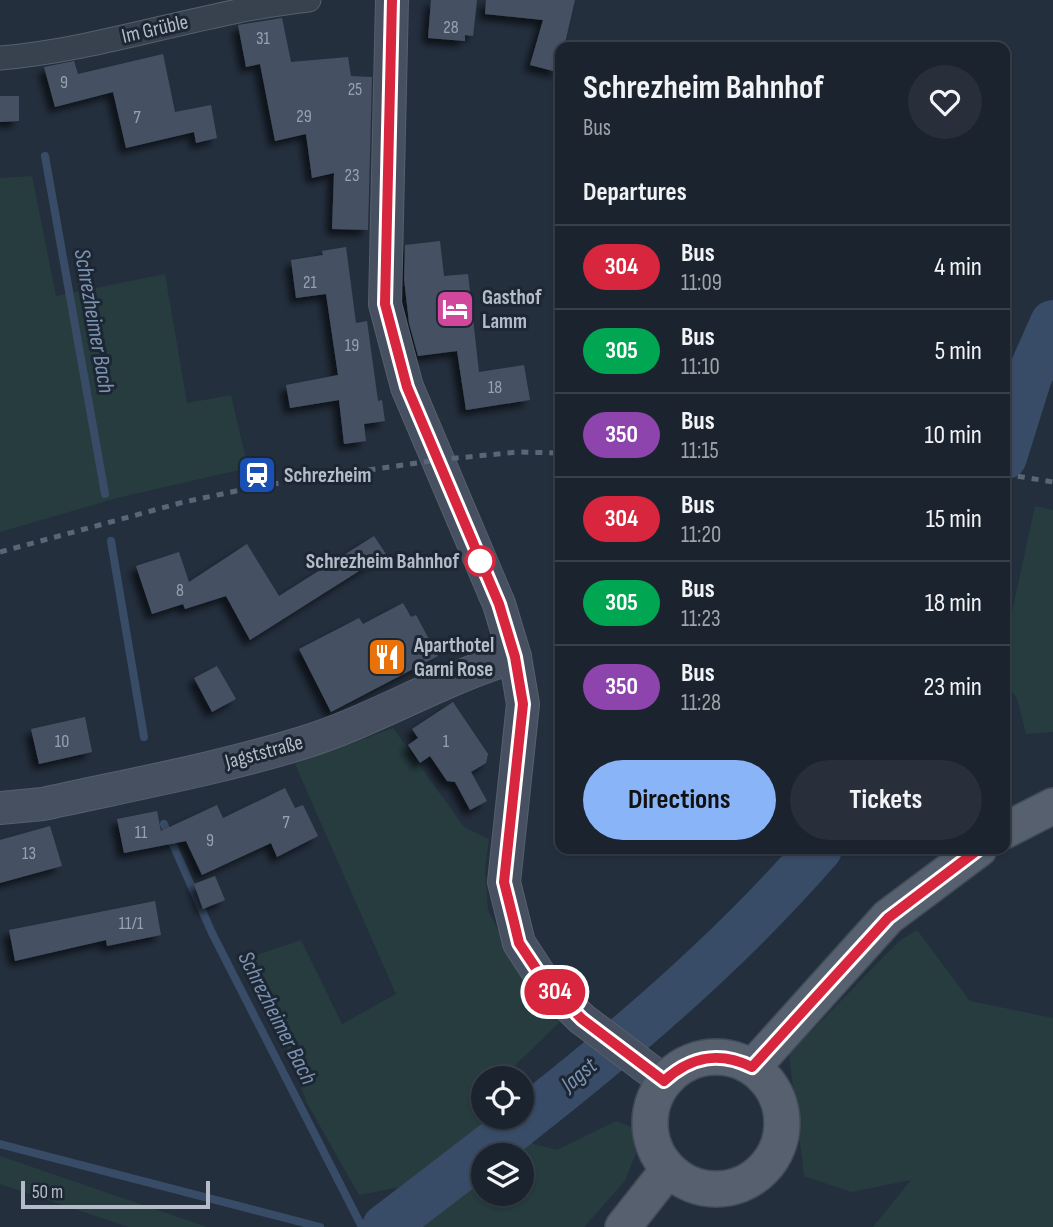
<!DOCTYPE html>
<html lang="en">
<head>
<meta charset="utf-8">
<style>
  :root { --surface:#1b232e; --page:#282f3a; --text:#f1f3f6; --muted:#a0a4aa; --line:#39404a; --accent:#8ab4f8 }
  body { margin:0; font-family:"Sofia Sans Condensed",sans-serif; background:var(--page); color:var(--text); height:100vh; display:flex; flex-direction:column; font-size:26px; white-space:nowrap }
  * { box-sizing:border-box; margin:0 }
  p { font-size:23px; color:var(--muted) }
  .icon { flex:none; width:38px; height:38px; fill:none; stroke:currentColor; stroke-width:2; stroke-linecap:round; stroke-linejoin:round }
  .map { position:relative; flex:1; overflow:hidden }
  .drawer { position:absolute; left:555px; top:42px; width:455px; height:812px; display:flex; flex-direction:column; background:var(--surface); border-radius:14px; box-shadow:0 2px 5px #0004,0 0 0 2px var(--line) }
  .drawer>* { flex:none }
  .badge { padding:0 14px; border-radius:23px; font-size:24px; line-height:46px }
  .tools { position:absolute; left:471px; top:1066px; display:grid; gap:14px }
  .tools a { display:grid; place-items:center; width:63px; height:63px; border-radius:50%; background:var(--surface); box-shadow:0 2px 5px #0004,0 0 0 2px var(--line); font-size:35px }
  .scale { position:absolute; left:21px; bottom:18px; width:189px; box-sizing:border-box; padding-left:7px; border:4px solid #b4bcc9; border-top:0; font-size:19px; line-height:24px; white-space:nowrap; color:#b4bcc9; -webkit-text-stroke:5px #1d2633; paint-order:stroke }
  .map>.badge { position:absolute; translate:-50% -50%; box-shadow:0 0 0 4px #fff }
  h2 { padding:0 28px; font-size:26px; line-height:63px }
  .round { display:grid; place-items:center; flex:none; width:74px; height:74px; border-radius:37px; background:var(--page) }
  .summary { display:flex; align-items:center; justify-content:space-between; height:119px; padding:0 28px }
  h1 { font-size:33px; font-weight:700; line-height:52px }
  .action { display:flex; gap:14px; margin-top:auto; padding:14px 28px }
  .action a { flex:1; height:80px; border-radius:42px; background:var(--accent); color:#111; font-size:28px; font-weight:700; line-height:80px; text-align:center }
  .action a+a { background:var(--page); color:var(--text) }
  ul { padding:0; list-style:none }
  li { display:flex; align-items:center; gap:21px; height:84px; padding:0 28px; border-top:2px solid var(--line) }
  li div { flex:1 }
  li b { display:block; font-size:26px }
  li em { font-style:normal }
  li .badge { min-width:77px; font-weight:700; text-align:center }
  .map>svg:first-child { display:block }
</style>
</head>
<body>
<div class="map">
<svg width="1053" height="1227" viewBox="0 0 1053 1227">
  <defs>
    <filter id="shadow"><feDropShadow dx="-6" dy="6" stdDeviation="3.5" flood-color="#0009"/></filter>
  </defs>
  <rect width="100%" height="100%" fill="#242f3e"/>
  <g fill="#263c3f">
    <path d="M32,176l24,120 109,-22 22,129 44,-8 17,73 -131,30 -117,34v-354z"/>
    <path d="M1035,506l18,4v222l-27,2 -9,-36 -12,-15v-39z"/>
    <path d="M393,728l71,99 25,12 -4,30 3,41 31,63 41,49 -58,56h-19v38l19,1 -91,68 -52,10 -52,-92 -53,-147 47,-16 41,84 54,-30 -101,-230z"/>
    <path d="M917,930l53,71 83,17v209h-180l38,-47 -60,12 -47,-16 -15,-122 110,-113z"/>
    <path d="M616,1121l28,11 -19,49 -41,46h-173v-5l72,-47v19h39v-39h-9l18,-12 26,7z"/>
    <path d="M0,1156l207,71h-78l-129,-43z"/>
  </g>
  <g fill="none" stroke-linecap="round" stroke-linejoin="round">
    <g stroke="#394c67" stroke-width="8">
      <path d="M45,156l60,338"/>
      <path d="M111,541l33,196"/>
      <path d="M164,824l48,109 150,294"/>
      <path d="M0,1144l320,83"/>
    </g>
    <g stroke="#394c67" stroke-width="46">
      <path d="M1004,457l25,-80 24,-54"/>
      <path d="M385,1227c153,-117 307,-232 434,-378"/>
    </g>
  </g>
  <g fill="#455162" filter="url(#shadow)">
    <path d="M431,0h46l-4,36 -8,-1v6l-37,-3z"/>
    <path d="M486,0h89l-11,47h-4l-3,25 -27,-7 13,-45 -58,-6z"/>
    <path d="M282,18l9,44 57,-5 3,19 21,1 -4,153 -36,-1 2,-56 -22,5 -6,-44 -31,7 -15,-77 -14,3 -8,-42z"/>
    <path d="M163,54l12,58 36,-7 6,33 -21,5 -2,-11 -68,16 -13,-56 -58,15 -11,-40 30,-6 4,13z"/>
    <path d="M0,96h19v25l-19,1z"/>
    <path d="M440,241l4,35 24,-2 11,98 45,-7 6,35 -64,10 -9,-59 -39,5 -9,-33 -5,-44 1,-34z"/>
    <path d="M346,247l10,76 11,-2 11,80 4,-1 3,21 -21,3 2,17 -22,3 -5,-44 -49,8 -4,-23 52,-10 -12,-81 -30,4 -5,-38 32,-5 -1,-4z"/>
    <path d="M374,536l12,18 -136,86 -24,-44 -41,13 -2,-5 -31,10 -16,-48 43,-14 10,30 58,-38 32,52z"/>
    <path d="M403,603l8,14 5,-2 22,41 -107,56 -32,-63 60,-31 4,6z"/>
    <path d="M217,666l19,33 -24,13 -18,-34z"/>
    <path d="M453,702l35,52 -2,9 -15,9 16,29 -17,9 -15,-28 -8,-1 -17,-25 -10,7 -12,-18 10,-7 -6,-9z"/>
    <path d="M85,717l7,35 -53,12 -8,-35z"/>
    <path d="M285,788l10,20 8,-3 15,31 -41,21 -6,-14 -69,32 -16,-34 -62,12 -7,-34 40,-8 4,20 56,-26 6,13z"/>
    <path d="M50,826l12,40 -62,17v-43z"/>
    <path d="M215,876l10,24 -22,9 -9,-25z"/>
    <path d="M155,901l6,34 -54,11 -1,-6 -91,21 -6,-31z"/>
  </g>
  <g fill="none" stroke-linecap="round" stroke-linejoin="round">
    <g stroke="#565f6c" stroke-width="25">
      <path id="street" d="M0,58c105,-9 204,-47 309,-58"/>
    </g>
    <g stroke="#565f6c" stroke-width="34">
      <g id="secondary">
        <path d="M392,0l-7,304 22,83 92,217 16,53 8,47 -19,178 15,61 26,40 37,36 82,62"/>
        <path d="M0,808l43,-4c86,-19 175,-35 259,-61 74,-23 140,-65 213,-86"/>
      </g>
    </g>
    <g stroke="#414a57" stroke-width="38">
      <g id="primary">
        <path d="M1004,831l49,-25"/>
        <circle cx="716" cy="1123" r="66"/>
        <path d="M753,1067l135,-150 91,-68"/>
        <path d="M623,1227l45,-57"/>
      </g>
    </g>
    <use href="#street" stroke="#38414e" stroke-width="23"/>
    <use href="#secondary" stroke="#465061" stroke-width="32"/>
    <use href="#primary" stroke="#56606e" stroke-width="35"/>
    <g stroke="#5a6575" stroke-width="5" stroke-dasharray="7 7" stroke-linecap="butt">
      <path d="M1004,474l49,8"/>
      <path d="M0,552l184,-50 76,-16 177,-26 81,-8 42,1"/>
    </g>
  </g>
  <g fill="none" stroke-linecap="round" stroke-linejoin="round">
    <g stroke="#fff" stroke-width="16">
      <path id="line" d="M392,0l-7,304 22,83 92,217 16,53 8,47 -19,178 10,40 5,21 26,39 37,37 82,62c27,-25 55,-30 88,-14l136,-149 91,-69"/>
    </g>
    <use href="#line" stroke="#d7263d" stroke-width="10"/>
  </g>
  <defs>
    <g id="hotel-square" transform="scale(2.0125)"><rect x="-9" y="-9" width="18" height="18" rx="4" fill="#d1479c" stroke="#1d2633"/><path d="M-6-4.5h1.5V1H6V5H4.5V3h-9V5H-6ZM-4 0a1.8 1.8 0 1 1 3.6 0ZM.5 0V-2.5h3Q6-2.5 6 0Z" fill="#fff"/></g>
    <g id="station-square" transform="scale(2.0125)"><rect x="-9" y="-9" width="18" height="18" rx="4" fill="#1a4fb4" stroke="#1d2633"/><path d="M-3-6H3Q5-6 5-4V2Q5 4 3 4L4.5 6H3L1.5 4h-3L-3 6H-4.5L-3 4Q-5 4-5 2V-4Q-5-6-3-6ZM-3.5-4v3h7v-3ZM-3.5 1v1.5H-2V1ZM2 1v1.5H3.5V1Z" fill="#fff"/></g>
    <g id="restaurant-square" transform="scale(2.0125)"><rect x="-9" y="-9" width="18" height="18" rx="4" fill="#e8710a" stroke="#1d2633"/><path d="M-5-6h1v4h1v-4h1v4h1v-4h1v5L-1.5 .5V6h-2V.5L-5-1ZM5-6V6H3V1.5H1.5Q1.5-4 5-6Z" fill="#fff"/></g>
  </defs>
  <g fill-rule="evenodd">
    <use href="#hotel-square" x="455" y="309"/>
    <use href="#station-square" x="257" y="475"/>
    <use href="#restaurant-square" x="387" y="657"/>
  </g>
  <circle fill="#fff" stroke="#d7263d" stroke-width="3.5" cx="480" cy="561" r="14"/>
  <g text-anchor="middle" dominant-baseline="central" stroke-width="6" stroke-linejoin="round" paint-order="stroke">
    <g font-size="18" fill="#98a1af">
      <text x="451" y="27">28</text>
      <text x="263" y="38">31</text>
      <text x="64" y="82">9</text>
      <text x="355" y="89">25</text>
      <text x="304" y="116">29</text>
      <text x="137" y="117">7</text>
      <text x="352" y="175">23</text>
      <text x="310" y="282">21</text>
      <text x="352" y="345">19</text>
      <text x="495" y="387">18</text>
      <text x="180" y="590">8</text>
      <text x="62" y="741">10</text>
      <text x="446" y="741">1</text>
      <text x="286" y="822">7</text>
      <text x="141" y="832">11</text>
      <text x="210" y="840">9</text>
      <text x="29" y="853">13</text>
      <text x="131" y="923">11/1</text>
    </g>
    <g font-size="21" fill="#b4bcc9" stroke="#1d2633">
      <text transform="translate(155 29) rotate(-13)">Im Grüble</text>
      <text transform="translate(264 752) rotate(-15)">Jagststraße</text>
    </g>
    <g font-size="21" font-weight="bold" fill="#b4bcc9" stroke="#1d2633" text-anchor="start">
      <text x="482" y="297">Gasthof<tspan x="482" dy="24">Lamm</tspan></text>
      <text x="284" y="475">Schrezheim</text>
      <text x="414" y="645">Aparthotel<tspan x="414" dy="24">Garni Rose</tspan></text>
    </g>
    <g font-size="21" font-weight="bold" fill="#b4bcc9" stroke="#1d2633" text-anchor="end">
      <text x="459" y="561">Schrezheim Bahnhof</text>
    </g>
    <g font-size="23" font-style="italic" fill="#7c92b1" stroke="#1d2633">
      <text transform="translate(94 321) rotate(80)">Schrezheimer Bach</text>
      <text transform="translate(277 1018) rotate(63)">Schrezheimer Bach</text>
      <text transform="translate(579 1075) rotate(-40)">Jagst</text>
    </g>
  </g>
</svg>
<div class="tools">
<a><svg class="icon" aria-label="locate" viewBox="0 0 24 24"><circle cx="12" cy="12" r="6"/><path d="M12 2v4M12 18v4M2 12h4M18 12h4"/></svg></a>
<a><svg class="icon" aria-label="layers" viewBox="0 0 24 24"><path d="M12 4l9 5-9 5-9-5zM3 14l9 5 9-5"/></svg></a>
</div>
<div class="scale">50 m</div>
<b class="badge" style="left:555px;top:992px;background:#d7263d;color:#fff">304</b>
<section class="drawer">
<div class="summary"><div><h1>Schrezheim Bahnhof</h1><p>Bus</p></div><a class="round"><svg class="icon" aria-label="heart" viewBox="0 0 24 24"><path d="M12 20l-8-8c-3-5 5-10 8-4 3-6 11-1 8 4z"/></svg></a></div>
<h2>Departures</h2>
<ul>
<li><span class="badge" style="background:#d7263d;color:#fff">304</span><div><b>Bus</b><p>11:09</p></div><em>4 min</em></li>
<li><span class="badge" style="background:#00a651;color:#fff">305</span><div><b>Bus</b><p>11:10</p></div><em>5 min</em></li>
<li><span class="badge" style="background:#8e44ad;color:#fff">350</span><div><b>Bus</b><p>11:15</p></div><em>10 min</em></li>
<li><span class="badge" style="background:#d7263d;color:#fff">304</span><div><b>Bus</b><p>11:20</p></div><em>15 min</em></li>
<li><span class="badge" style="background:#00a651;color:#fff">305</span><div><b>Bus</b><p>11:23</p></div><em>18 min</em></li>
<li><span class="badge" style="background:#8e44ad;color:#fff">350</span><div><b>Bus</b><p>11:28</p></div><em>23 min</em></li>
</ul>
<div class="action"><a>Directions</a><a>Tickets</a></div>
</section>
</div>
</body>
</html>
